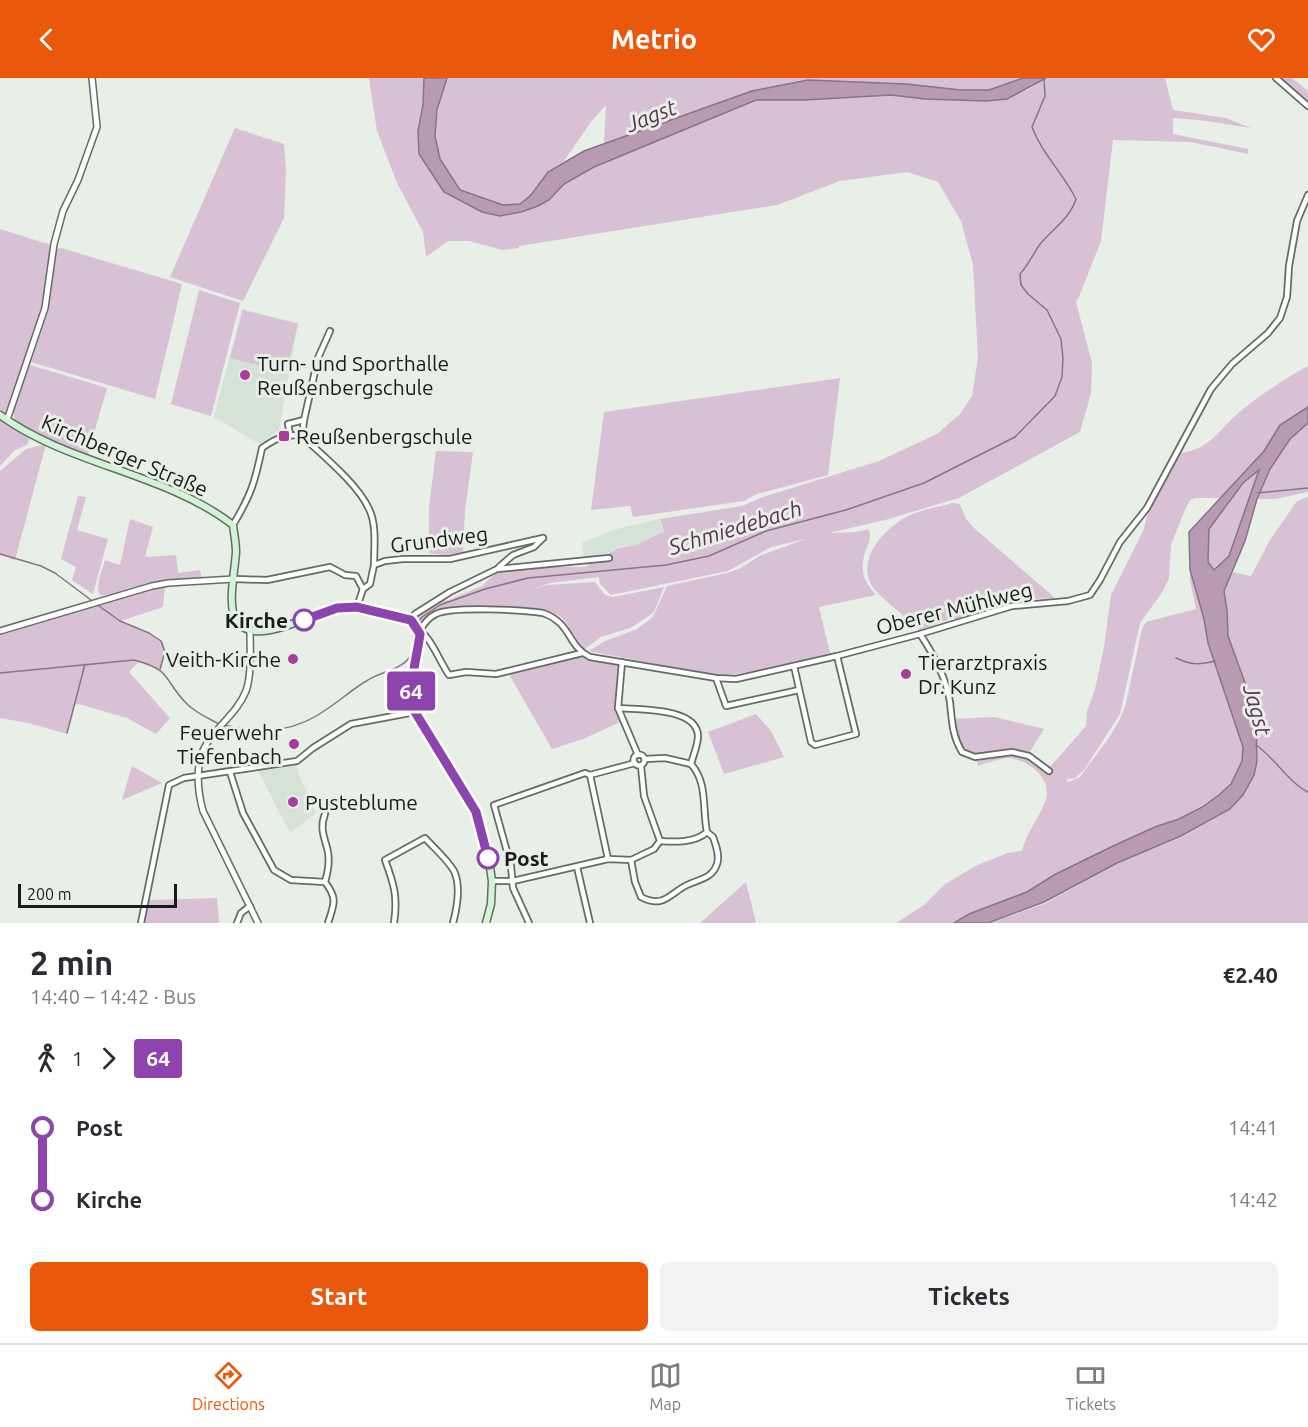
<!DOCTYPE html>
<html lang="en">
<head>
<meta charset="utf-8">
<style>
  :root { --surface:#fff; --page:#f2f2f3; --text:#2b2b33; --muted:#7c7c81; --line:#e1e1e2; --accent:#ea580c }
  body { margin:0; font-family:Ubuntu,sans-serif; background:var(--page); color:var(--text); height:100vh; display:flex; flex-direction:column; font-size:22px; white-space:nowrap }
  * { box-sizing:border-box; margin:0 }
  p { font-size:20px; color:var(--muted) }
  .icon { flex:none; width:33px; height:33px; fill:none; stroke:currentColor; stroke-width:2; stroke-linecap:round; stroke-linejoin:round }
  .map { position:relative; height:845px; overflow:hidden }
  .details { display:flex; flex-direction:column; background:var(--surface); flex:1 }
  .details>* { flex:none }
  .badge { padding:0 12px; border-radius:4px; font-size:21px; line-height:39px }
  .scale { position:absolute; left:18px; bottom:15px; width:159px; box-sizing:border-box; padding-left:6px; border:3px solid #191c19; border-top:0; font-size:16px; line-height:21px; white-space:nowrap; color:#191c19; -webkit-text-stroke:4px #e7efe7; paint-order:stroke }
  .map>.badge { position:absolute; translate:-50% -50%; box-shadow:0 0 0 3px #fff }
  .legs { display:flex; align-items:center; gap:9px; height:66px; padding:0 30px; font-size:20px }
  .legs p { margin-inline-start:auto }
  .headline { display:flex; align-items:center; justify-content:space-between; height:102px; padding:0 30px }
  h1 { font-size:33px; font-weight:700; line-height:45px }
  .button { display:flex; gap:12px; margin-top:auto; padding:12px 30px }
  .button a { flex:1; height:69px; border-radius:9px; background:var(--accent); color:#fff; font-size:24px; font-weight:700; line-height:69px; text-align:center }
  .button a+a { background:var(--page); color:var(--text) }
  ul { padding:0 30px; list-style:none }
  li { display:flex; align-items:center; gap:21px; height:72px; font-size:22px }
  li i { display:grid; place-items:center; width:9px; height:100%; margin:0 8px; background:currentColor }
  li i::after { content:''; width:15px; height:15px; margin:-8px; border:4px solid; border-radius:50%; background:var(--surface) }
  li p { margin-inline-start:auto }
  li:first-child i { background:linear-gradient(#0000 50%,currentColor 0) }
  li:last-child i { background:linear-gradient(currentColor 50%,#0000 0) }
  header { display:flex; justify-content:space-between; align-items:center; height:78px; padding:0 30px; background:var(--accent); color:#fff; font-size:27px; font-weight:700 }
  .menu { display:flex; justify-content:space-around; align-items:center; height:84px; border-top:2px solid var(--line); background:var(--surface); font-size:16px; color:var(--muted) }
  .menu a { display:grid; justify-items:center; gap:3px }
  .menu .current { color:var(--accent) }
  .map>svg:first-child { display:block }
</style>
</head>
<body>
<header><svg class="icon" aria-label="back" viewBox="0 0 24 24"><path d="M15 5l-7 7 7 7"/></svg>Metrio<svg class="icon" aria-label="heart" viewBox="0 0 24 24"><path d="M12 20l-8-8c-3-5 5-10 8-4 3-6 11-1 8 4z"/></svg></header>
<div class="map">
<svg width="1308" height="845" viewBox="0 0 1308 845">
  <rect width="100%" height="100%" fill="#e7efe7"/>
  <g fill="#d5e3d6">
    <path d="M242,231l56,14 -19,107 -19,14 -46,-27z"/>
    <path d="M659,441l5,11 -28,15 -18,2 -16,10 -18,4 -2,-18 31,-13z"/>
    <path d="M295,688l21,47 -26,20 -32,-62z"/>
  </g>
  <g fill="#d8c1d4">
    <path d="M369,0h55l-1,27 -5,26 26,61 38,20 18,4 38,-10 10,-6 22,-26 186,-74h49l86,-5 34,4 61,2 41,-11 19,-12h119l8,32 53,8 25,10 -51,-8 -27,-2v16l75,15v5l-57,-12 -78,-2 -12,101 -22,56 -3,5 16,61 -1,30 -11,39 -121,66 -74,22 -56,13 27,-1 13,-3c2,8 1,11 -2,18 -8,21 -5,32 9,48l-57,12 11,46 -67,17 -36,5 -26,-2 -112,-22 16,-10 32,-12 16,-12 14,-31 60,-13 14,-5 18,-12 47,-17 -35,8 -43,24 -117,24 -11,-11 -1,-7 -49,6 -20,7 17,-5 48,-3 10,13 8,2 51,-10 -10,25 -8,6 -16,10 -29,9 -16,12c-14,-7 -13,-28 -29,-35 -18,-8 -93,-10 -112,-5 -9,3 -16,9 -24,14l-5,-4 12,-12 17,-9 2,3 36,-15 15,-14 42,-5h46l33,-19 18,-3 28,-14 -4,-12 82,-13 21,-9 116,-36 58,-27 23,-20 12,-18 6,-39 -5,-92 -12,-44 -23,-39 -31,-10 -67,9 -63,24 -258,41v2l-17,2 -33,-9h-21l-22,16 -3,-25 -26,-49 -20,-52z"/>
    <path d="M447,0h576l-34,12h-28l-55,-6 -98,-4 -56,11 -148,53 2,-39 -15,17 -27,39 -16,11 -17,23 -11,9 -17,1 -44,-15c-6,-10 -15,-22 -19,-33 -9,-27 -1,-53 7,-79z"/>
    <path d="M1279,0h13l16,13v12z"/>
    <path d="M235,50l49,16 2,25 -2,49 -41,83 -73,-24z"/>
    <path d="M0,151l51,16 -7,52 -15,51 -24,65 -5,-3z"/>
    <path d="M61,170l121,36 -27,115 -124,-37 17,-49 8,-64z"/>
    <path d="M199,212l41,13 -29,113 -40,-12z"/>
    <path d="M243,232l55,14 -12,48 -56,-14z"/>
    <path d="M30,287l77,23 -19,66 -45,-18 -28,-15 -2,-10z"/>
    <path d="M1308,288v41l-28,18 -16,26 -44,47h-25l-5,2 -6,12 -13,33 -2,34 -8,15 -21,29 -20,91 -36,56 -9,8 -9,1 2,3 12,-5 28,-38 11,-18 6,-14 17,-78 4,-7 50,-13 -6,-29v-10l14,49 4,24 35,104 -1,14 -11,23 -12,11 -40,24 -24,8 -42,19 -59,29 -27,17 -58,22 -15,9h-58l28,-18 20,-20 31,-19 33,-13 14,-2c4,-18 18,-34 24,-52 6,-20 -17,-39 -36,-41 -10,0 -23,5 -32,8l-2,-8 -17,-13 -7,-26 42,-2 50,12 -16,26 21,13 37,-42 1,-15 8,-22 9,-42 7,-52 32,-64 5,-18 30,-60c33,-2 41,-25 64,-43 20,-16 43,-32 66,-44z"/>
    <path d="M840,300l-12,97 -71,19 -13,7 -111,16 -3,-11 -39,4 13,-98z"/>
    <path d="M0,340l30,20 -3,7 -12,5 -15,16z"/>
    <path d="M1308,345v69l-33,7h-18c12,-27 25,-60 51,-76z"/>
    <path d="M46,366l-31,116 -15,-5v-84l26,-22z"/>
    <path d="M436,373l37,1 -8,58 -2,42 -17,3 -17,-2v-46z"/>
    <path d="M1260,391l-31,88 -15,14 -6,-9 1,-33 34,-46z"/>
    <path d="M78,418l8,1 -9,33 31,9 -15,55 -21,-14 4,-13 -15,-8z"/>
    <path d="M1308,419v426h-318l54,-19 72,-40 66,-27 49,-28 12,-14 11,-19 4,-14 -2,-43 -28,-83 -1,-26 -3,-19 9,-19 18,4 19,-36 27,-39z"/>
    <path d="M952,425l8,1 6,15 8,9 81,70 -24,1 -74,20h-7l-30,11c-12,-12 -39,-31 -48,-44 -17,-29 16,-61 40,-72 13,-5 27,-7 40,-11z"/>
    <path d="M130,441l23,8 -8,30 31,-2 2,18 22,-3 2,9c-22,0 -44,3 -66,8 -12,2 -24,10 -36,8 -5,-10 2,-24 5,-35l15,5z"/>
    <path d="M165,508l-2,21 -42,14 26,11 16,10 2,9 -4,19 -23,-8 -9,10 41,46 -14,16 -29,-16 -48,-14 -4,1 -8,29 -39,-11 -28,-5v-83l136,-42z"/>
    <path d="M575,578l10,1 34,8 -4,38 5,19 -37,17 -31,10 -42,-73 3,-5z"/>
    <path d="M756,636l15,17 13,26 -60,17 -16,-42z"/>
    <path d="M132,688l30,17 -40,17z"/>
    <path d="M746,804l10,41h-56z"/>
    <path d="M217,820l2,25h-75l5,-23z"/>
  </g>
  <g fill="#b89ab2" stroke="#887484" stroke-width="1.5" fill-rule="evenodd">
    <path d="M424,0h23l-10,32 -2,26 5,23 20,31 43,15 17,-1 11,-9 17,-23 36,-21 168,-60 56,-11 98,4 55,6h28l34,-12h23l-39,21 -21,2 -61,-2 -34,-4 -86,5h-49l-162,67 -30,17 -15,16 -11,6 -17,6 -21,4 -18,-4 -38,-20 -25,-38 -1,-23 5,-26z"/>
    <path d="M1308,329v16l-18,16 -20,30 -13,30 -12,42 -21,50 3,19 1,26 16,44 12,39 1,43 -3,13 -11,20 -13,14 -49,27 -64,27 -73,39 -56,21h-34l15,-9 58,-22 27,-17 59,-29 42,-19 24,-8 23,-12 17,-12 12,-11 11,-23 1,-14 -35,-104 -4,-24 -14,-49 -1,-38 75,-81 16,-26zM1259,392l-30,86 -15,14 -6,-8 1,-33 34,-46z"/>
  </g>
  <g fill="none" stroke-linecap="round" stroke-linejoin="round">
    <g stroke="#887484" stroke-width="1.5">
      <path d="M1258,415l50,-5"/>
      <path d="M0,476l41,12 14,7 36,27"/>
      <path d="M99,528l21,15 29,12 12,8 4,11 -5,17"/>
      <path d="M417,545l5,-6 18,-12 45,-16 43,-11 138,-13 43,-9 57,-25 80,-21 78,-27 91,-46 40,-41 7,-19 1,-19 -2,-19 -14,-29 -19,-16 -7,-9 -1,-11c9,-9 13,-21 21,-31 12,-14 29,-25 35,-44 -13,-26 -34,-45 -44,-72l13,-31 -1,-18"/>
      <path d="M1176,580c15,7 23,7 39,3"/>
      <path d="M0,595l134,-13c39,10 29,20 53,44 9,9 21,14 32,20"/>
      <path d="M224,647c41,9 71,8 106,-18 13,-9 24,-19 38,-27 12,-8 32,-10 41,-22 6,-8 3,-21 5,-31"/>
      <path d="M67,655l18,-69"/>
      <path d="M1256,667c19,13 33,38 52,47"/>
    </g>
    <g stroke="#656c66" stroke-width="8">
      <g id="minor">
        <path d="M1276,0l32,28"/>
        <path d="M304,342l14,-62 12,-27"/>
        <path d="M302,358c20,19 56,48 67,73 8,16 5,39 5,56"/>
        <path d="M233,447c18,-30 22,-43 29,-77 13,-9 24,-15 40,-12l2,-16 -16,4 2,10"/>
        <path d="M499,489l14,-12 21,-8 9,-9"/>
        <path d="M234,501l33,1 63,-13 15,8 11,1 7,13 -6,18"/>
        <path d="M363,511l7,-5 4,-19 11,-4 18,-2h47l93,-21"/>
        <path d="M411,542l4,-6 35,-22 47,-23 112,-11"/>
        <path d="M920,556c14,21 26,43 30,68 2,19 2,33 12,50l13,5 37,-5 17,4 20,15"/>
        <path d="M582,575l-86,21 -30,-2 -17,3c-8,-11 -19,-39 -29,-44 3,-6 9,-14 16,-17 17,-8 87,-4 107,-1 29,10 24,33 47,44l126,21 20,1 101,-23 83,-22 92,-28 56,-5 22,-6 10,-15 20,-38 27,-34 64,-119 21,-25 36,-31 12,-15 7,-21 2,-31 8,-45 11,-26"/>
        <path d="M622,584l-4,46 20,47"/>
        <path d="M794,588l17,76 4,3 41,-11 -19,-78"/>
        <path d="M716,600l10,28 73,-16"/>
        <path d="M618,630c20,2 79,-1 80,28 0,9 -5,20 -7,28 17,19 11,44 16,68 -12,11 -32,10 -47,9"/>
        <circle cx="639" cy="682" r="5.5"/>
        <path d="M645,681l20,-1 26,6"/>
        <path d="M230,694l13,41 31,57 17,10 34,2c13,17 9,22 3,41"/>
        <path d="M590,697l18,84"/>
        <path d="M325,736c-6,15 0,24 3,38 2,11 0,20 -3,30"/>
        <path d="M631,782l4,22 6,15c23,12 29,-4 46,-12 12,-6 25,-6 30,-21 3,-8 -1,-19 -4,-27l-6,-5"/>
        <path d="M577,789l13,56"/>
        <path d="M492,803h21l95,-22 23,1 23,-11 6,-8 -16,-45 -3,-30"/>
        <path d="M141,845l28,-138 15,-7 113,-17 16,-13 38,-24 64,-12"/>
        <path d="M237,845l4,-10 9,-7"/>
        <path d="M394,845c4,-26 0,-39 -9,-63l40,-22c9,10 22,21 29,33 7,15 3,37 -1,52"/>
        <path d="M529,845l-16,-35 -2,-22 -17,-61 91,-32 5,2 45,-12"/>
      </g>
    </g>
    <g stroke="#656c66" stroke-width="8">
      <g id="tertiary">
        <path d="M7,342l38,-112 9,-64 9,-33 15,-31 19,-53 -5,-49"/>
        <path d="M250,552c0,19 2,43 -4,61 -8,20 -24,31 -36,48 -16,19 -13,50 -7,72l55,112"/>
        <path d="M0,553l152,-45 16,-3 66,-4"/>
      </g>
    </g>
    <g stroke="#656c66" stroke-width="9">
      <path id="secondary" d="M0,337c68,50 166,58 233,110 1,9 3,18 3,27 -1,18 -9,53 0,68 18,30 79,-9 102,-12 18,-3 37,2 54,7 13,3 23,5 28,19 -4,30 -12,47 -5,78l61,100 13,48 3,21 -1,23 -5,19"/>
    </g>
    <use href="#minor" stroke="#fff" stroke-width="4.5"/>
    <use href="#tertiary" stroke="#fff" stroke-width="5"/>
    <use href="#secondary" stroke="#d1f4d7" stroke-width="6"/>
  </g>
  <g fill="none" stroke-linecap="round" stroke-linejoin="round">
    <g stroke="#fff" stroke-width="14">
      <path id="line-1" d="M304,542l33,-12 20,-1 54,13 9,14c-4,29 -12,49 -5,78l61,100 12,46"/>
    </g>
    <use href="#line-1" stroke="#8e44ad" stroke-width="9"/>
  </g>
  <g fill="#a83c9c" stroke="#e7efe7" stroke-width="2">
    <circle cx="245" cy="297" r="6"/>
    <rect x="278" y="352" width="12" height="12" rx="3"/>
    <circle cx="293" cy="581" r="6"/>
    <circle cx="906" cy="596" r="6"/>
    <circle cx="294" cy="666" r="6"/>
    <circle cx="293" cy="724" r="6"/>
  </g>
  <g fill="#fff" stroke="#8e44ad" stroke-width="3">
    <circle cx="304" cy="542" r="10"/>
    <circle cx="488" cy="780" r="10"/>
  </g>
  <g text-anchor="middle" dominant-baseline="central" stroke-width="6" stroke-linejoin="round" paint-order="stroke">
    <g font-size="21" fill="#191c19" stroke="#e7efe7" text-anchor="start">
      <text x="257" y="285">Turn- und Sporthalle<tspan x="257" dy="24">Reußenbergschule</tspan></text>
      <text x="296" y="358">Reußenbergschule</text>
      <text x="281" y="581" text-anchor="end">Veith-Kirche</text>
      <text x="918" y="584">Tierarztpraxis<tspan x="918" dy="24">Dr. Kunz</tspan></text>
      <text x="282" y="654" text-anchor="end">Feuerwehr<tspan x="282" dy="24">Tiefenbach</tspan></text>
      <text x="305" y="724">Pusteblume</text>
    </g>
    <g font-size="21" fill="#191c19" stroke="#e7efe7">
      <text transform="translate(125 377) rotate(23)">Kirchberger Straße</text>
      <text transform="translate(439 461) rotate(-7)">Grundweg</text>
      <text transform="translate(954 530) rotate(-14)">Oberer Mühlweg</text>
    </g>
    <g font-size="21" font-weight="bold" fill="#191c19" stroke="#e7efe7" text-anchor="end">
      <text x="288" y="542">Kirche</text>
      <text x="504" y="780" text-anchor="start">Post</text>
    </g>
    <g font-size="22" font-style="italic" fill="#5b3255" stroke="#e7efe7">
      <text transform="translate(651 37) rotate(-22)">Jagst</text>
      <text transform="translate(735 449) rotate(-17)">Schmiedebach</text>
      <text transform="translate(1258 632) rotate(75)">Jagst</text>
    </g>
  </g>
</svg>
<div class="scale">200 m</div>
<b class="badge" style="left:411px;top:613px;background:#8e44ad;color:#fff">64</b>
</div>
<section class="details">
<div class="headline"><div><h1>2 min</h1><p>14:40 – 14:42 · Bus</p></div><b>€2.40</b></div>
<div class="legs"><svg class="icon" aria-label="walk" viewBox="0 0 24 24"><circle cx="13" cy="4" r="2"/><path d="M13 8l-2 6 4 7M11 14l-3 7M7 12l3-4h3l4 4"/></svg>1<svg class="icon" aria-label="forward" viewBox="0 0 24 24"><path d="M9 5l7 7-7 7"/></svg><b class="badge" style="background:#8e44ad;color:#fff">64</b></div>
<ul>
<li><i style="color:#8e44ad"></i><b>Post</b><p>14:41</p></li>
<li><i style="color:#8e44ad"></i><b>Kirche</b><p>14:42</p></li>
</ul>
<div class="button"><a>Start</a><a>Tickets</a></div>
</section>
<nav class="menu">
<a class="current"><svg class="icon" aria-label="directions" viewBox="0 0 24 24"><path d="M12 3l9 9-9 9-9-9zM9 14v-3h6M13 9l2 2-2 2"/></svg>Directions</a>
<a><svg class="icon" aria-label="map" viewBox="0 0 24 24"><path d="M3 6l6-2 6 2 6-2v14l-6 2-6-2-6 2zM9 4v14M15 6v14"/></svg>Map</a>
<a><svg class="icon" aria-label="tickets" viewBox="0 0 24 24"><path d="M3 7h18v10H3zM15 7v10"/></svg>Tickets</a>
</nav>
</body>
</html>
